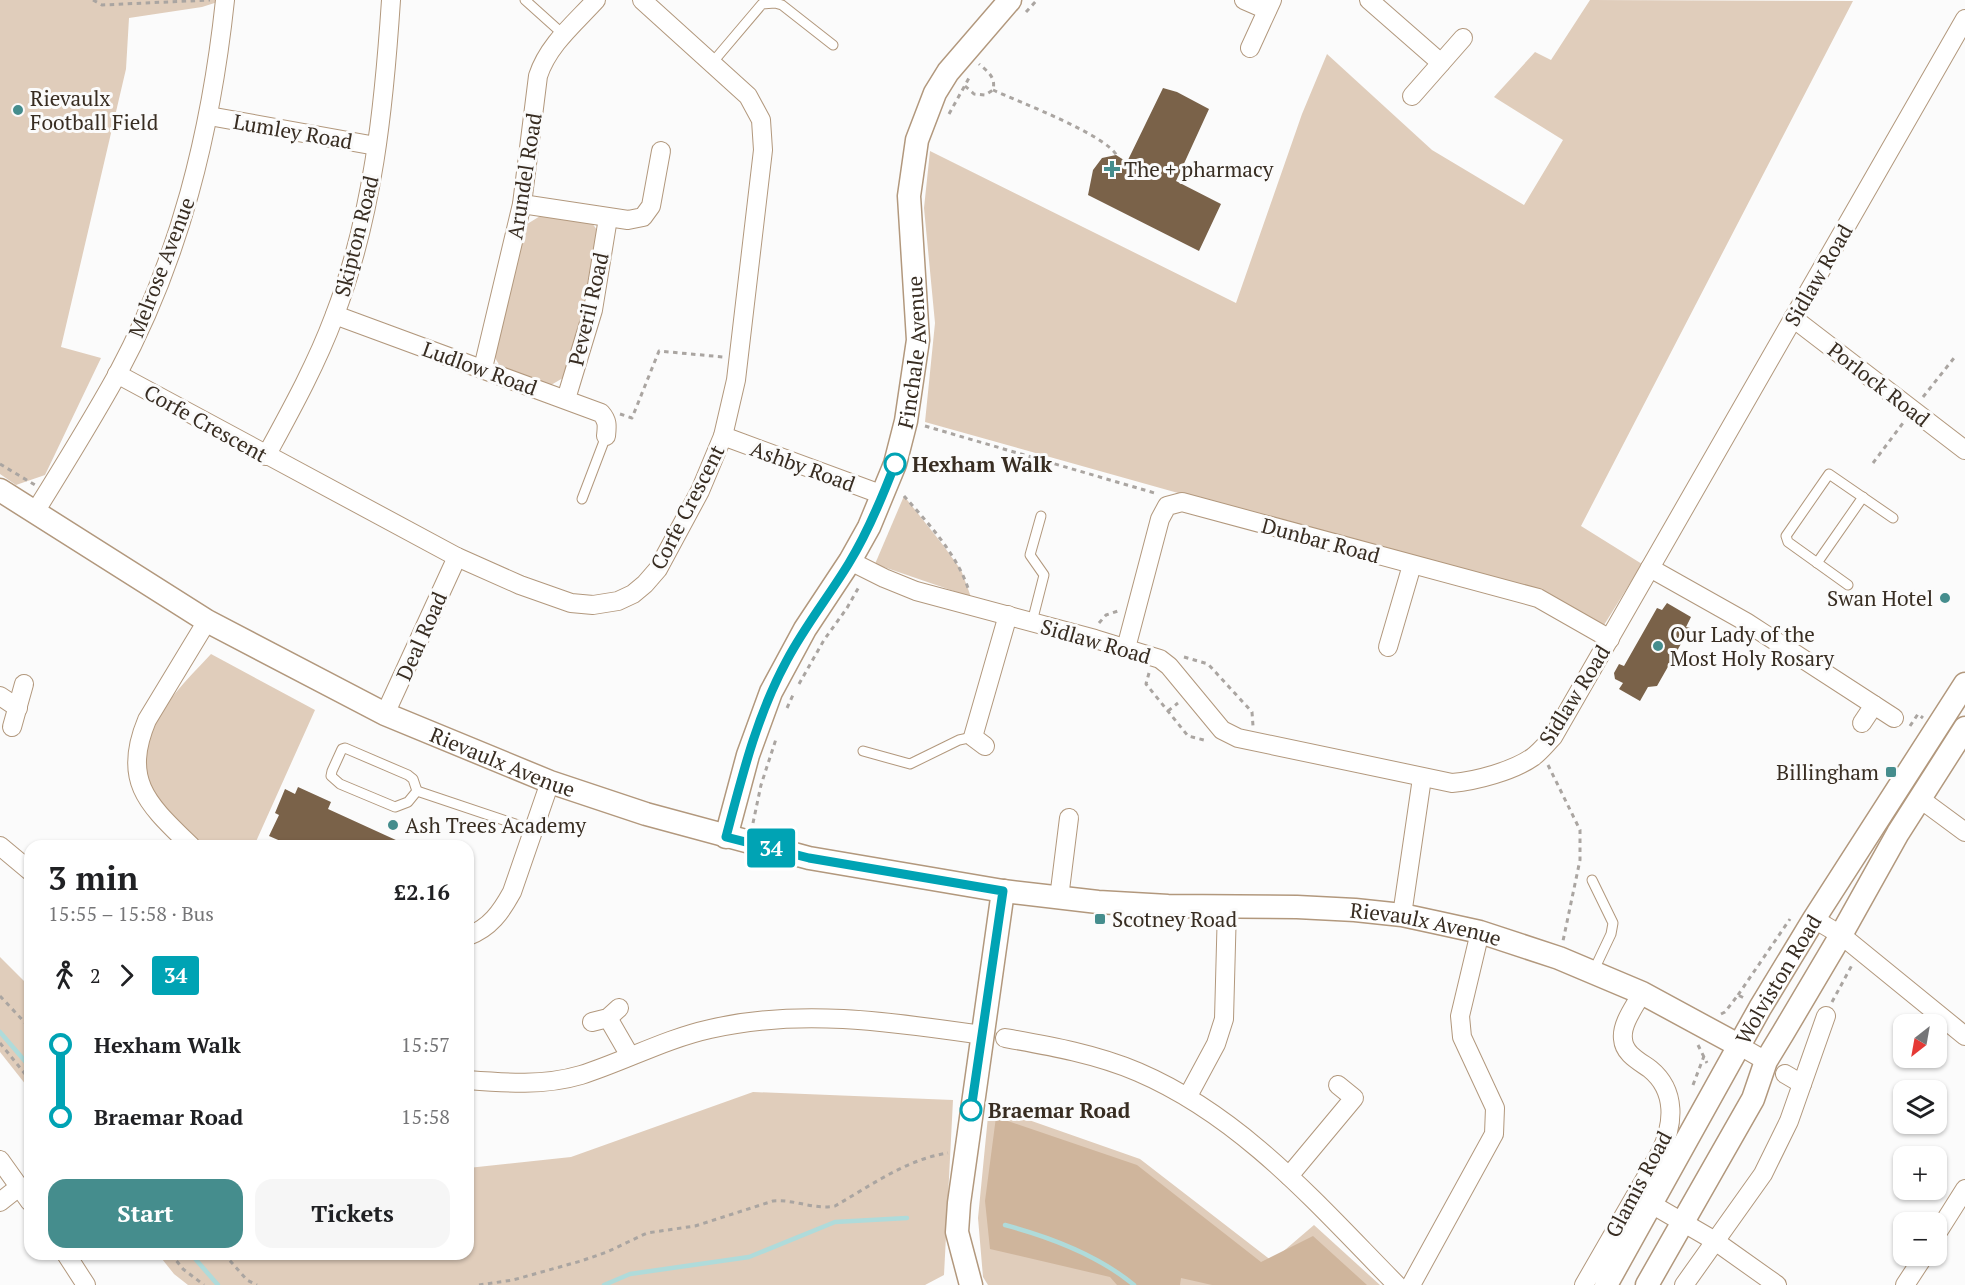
<!DOCTYPE html>
<html lang="en">
<head>
<meta charset="utf-8">
<style>
  :root { --surface:#fff; --page:#f6f6f6; --text:#202124; --muted:#757577; --accent:#458d8d }
  body { margin:0; font-family:"PT Serif",serif; background:var(--page); color:var(--text); height:100vh; display:flex; flex-direction:column; font-size:22px; white-space:nowrap }
  * { box-sizing:border-box; margin:0 }
  p { font-size:20px; color:var(--muted) }
  .icon { flex:none; width:33px; height:33px; fill:none; stroke:currentColor; stroke-width:2; stroke-linecap:round; stroke-linejoin:round }
  .map { position:relative; flex:1; overflow:hidden }
  .panel { position:absolute; left:24px; top:840px; width:450px; height:420px; display:flex; flex-direction:column; background:var(--surface); border-radius:18px; box-shadow:0 2px 4px #0004 }
  .panel>* { flex:none }
  .badge { padding:0 12px; border-radius:4px; font-size:21px; line-height:39px }
  .needle { width:39px; rotate:211deg }
  .fabs { position:absolute; left:1893px; top:1014px; display:grid; gap:12px }
  .fabs a { display:grid; place-items:center; width:54px; height:54px; border-radius:12px; background:var(--surface); box-shadow:0 2px 4px #0004; font-size:30px }
  .map>.badge { position:absolute; translate:-50% -50%; box-shadow:0 0 0 3px #fff }
  .legs { display:flex; align-items:center; gap:9px; height:66px; padding:0 24px; font-size:20px }
  .legs p { margin-inline-start:auto }
  .head { display:flex; align-items:center; justify-content:space-between; height:102px; padding:0 24px }
  h1 { font-size:33px; font-weight:700; line-height:45px }
  .primary-button { display:flex; gap:12px; margin-top:auto; padding:12px 24px }
  .primary-button a { flex:1; height:69px; border-radius:18px; background:var(--accent); color:#fff; font-size:24px; font-weight:700; line-height:69px; text-align:center }
  .primary-button a+a { background:var(--page); color:var(--text) }
  ul { padding:0 24px; list-style:none }
  li { display:flex; align-items:center; gap:21px; height:72px; font-size:22px }
  li i { display:grid; place-items:center; width:9px; height:100%; margin:0 8px; background:currentColor }
  li i::after { content:''; width:15px; height:15px; margin:-8px; border:4px solid; border-radius:50%; background:var(--surface) }
  li p { margin-inline-start:auto }
  li:first-child i { background:linear-gradient(#0000 50%,currentColor 0) }
  li:last-child i { background:linear-gradient(currentColor 50%,#0000 0) }
  .map>svg:first-child { display:block }
</style>
</head>
<body>
<div class="map">
<svg width="1965" height="1285" viewBox="0 0 1965 1285">
  <rect width="100%" height="100%" fill="#fbfbfb"/>
  <g fill="#e0cdbb">
    <path d="M0,0h224l-22,7 -73,11 -3,51 -65,278 40,11 -56,117 -29,10 -16,-11z"/>
    <path d="M1590,0l263,1 -272,525 61,38 -38,61 -66,-31 -613,-172 10,-99 -11,-115 6,-57 306,152 66,-189 25,-60 105,96 92,55 39,-65 -69,-43 41,-45 16,8z"/>
    <path d="M545,213l45,7 9,13 -11,69 -20,73 -17,10 -50,-17 -7,-12 30,-130z"/>
    <path d="M904,496l39,49 18,25 10,27 -96,-33z"/>
    <path d="M211,654l104,56 -61,136h-51c-14,-15 -33,-29 -45,-46 -40,-56 18,-108 53,-146z"/>
    <path d="M0,957l30,30v103l-30,-38z"/>
    <path d="M753,1092l200,8 -9,175 -19,10h-737l-14,-11 -16,-20h310v-86l103,-11z"/>
    <path d="M989,1106l151,53 132,102 42,-36 66,60h-392l-5,-8 -5,-59z"/>
  </g>
  <path fill="#cfb59c" d="M996,1117l141,48 124,97 52,-26 54,49h-155l-31,-7 -1,7h-63l-7,-8 -120,-28 -5,-48z"/>
  <g fill="none" stroke-linecap="round" stroke-linejoin="round">
    <g stroke="#afdbda" stroke-width="4.5">
      <path d="M0,1032l30,35"/>
      <path d="M1005,1225c45,12 93,30 129,60"/>
      <path d="M191,1254l27,31"/>
      <path d="M604,1285l26,-11 119,-17 86,-35 72,-4"/>
    </g>
  </g>
  <g fill="#7a6249">
    <path d="M1163,88l14,4 32,17 -33,72 45,23 -22,47 -111,-56 5,-25 9,-12 14,-3 11,7z"/>
    <path d="M1667,603l24,14 -5,10 4,1 -33,58 -9,1 -8,14 -21,-12 4,-6 -8,-4 -1,-6 5,-9 5,2 33,-58 5,2z"/>
    <path d="M298,787l33,15 -3,7 81,37h-117l-23,-10 10,-21 -4,-2 10,-24 10,5z"/>
  </g>
  <g fill="none" stroke-linecap="round" stroke-linejoin="round">
    <g stroke="#b2987d" stroke-width="11">
      <g id="service">
        <path d="M525,0l39,35"/>
        <path d="M712,63l50,-59 13,-1 7,2 51,40"/>
        <path d="M582,499l24,-63"/>
        <path d="M1817,563l46,-66"/>
        <path d="M1848,585l-60,-43 -2,-6 43,-62 64,44"/>
        <path d="M1032,622l12,-47 -14,-20 11,-39"/>
        <path d="M345,748l63,27 5,4 4,12 -9,11 -13,5 -55,-23 -9,-8 1,-5 10,-22z"/>
        <path d="M863,751l47,13 49,-24 14,-3"/>
        <path d="M417,791l116,39"/>
        <path d="M1592,880l21,43 -2,11 -18,38"/>
      </g>
    </g>
    <g stroke="#b2987d" stroke-width="20">
      <g id="minor">
        <path d="M1244,0l23,10"/>
        <path d="M1369,0l72,63"/>
        <path d="M1250,48l22,-48"/>
        <path d="M1412,96l51,-58"/>
        <path d="M209,116l167,30"/>
        <path d="M522,204l106,16 15,-3 8,-11 10,-55"/>
        <path d="M335,315l266,98c7,8 6,13 5,23"/>
        <path d="M1793,318l172,132"/>
        <path d="M483,368l39,-164 16,-128c10,-31 37,-53 58,-76"/>
        <path d="M117,374l340,183 63,28 51,18 22,2 25,-4 15,-7 12,-10 13,-15 42,-78 23,-55 13,-56 27,-230 -2,-30 -13,-24 -106,-96"/>
        <path d="M566,399l27,-89 15,-92"/>
        <path d="M723,436l160,59"/>
        <path d="M266,456c25,-46 50,-91 68,-139 39,-101 50,-210 57,-317"/>
        <path d="M35,512c28,-45 56,-90 82,-137 63,-117 94,-243 108,-375"/>
        <path d="M850,561l34,17 32,13 179,48 65,20 9,7 53,64 16,8 214,45c24,-2 61,-12 81,-26 8,-6 14,-14 20,-20l412,-718"/>
        <path d="M1650,568l96,54 148,96"/>
        <path d="M1388,647l24,-82"/>
        <path d="M1126,648l34,-129 7,-13 15,-4 356,96 72,41"/>
        <path d="M0,696l18,12"/>
        <path d="M385,714l72,-157"/>
        <path d="M1862,723l12,-18"/>
        <path d="M12,727l12,-43"/>
        <path d="M985,746l-12,-9 35,-122"/>
        <path d="M1919,798l46,34"/>
        <path d="M0,846l30,25"/>
        <path d="M191,846c-42,-41 -70,-64 -44,-126l60,-99"/>
        <path d="M1059,898l10,-80"/>
        <path d="M1402,915l20,-137"/>
        <path d="M1814,919l27,16 124,101"/>
        <path d="M468,936c22,-8 33,-24 44,-44l38,-110"/>
        <path d="M608,1018l22,38"/>
        <path d="M592,1022l16,-4 11,-10"/>
        <path d="M1005,1038c45,8 91,16 133,34 105,45 180,133 259,213"/>
        <path d="M1738,1045l28,16"/>
        <path d="M1785,1074l17,10"/>
        <path d="M468,1080c38,3 76,6 113,-5 44,-14 84,-36 129,-46 90,-21 182,-7 272,6"/>
        <path d="M1188,1096l28,-52 8,-25 3,-112"/>
        <path d="M0,1160l30,42"/>
        <path d="M1289,1176l65,-78 -16,-13"/>
        <path d="M0,1202l19,-15"/>
        <path d="M1653,1205l62,36 62,44"/>
        <path d="M1936,1235l29,-46"/>
        <path d="M66,1254l20,31"/>
        <path d="M1411,1285l83,-151 1,-26 -33,-71 -2,-21 20,-84"/>
        <path d="M1584,1285l76,-132c14,-28 17,-62 -10,-84 -11,-8 -26,-15 -27,-30 -2,-15 12,-33 19,-46"/>
        <path d="M1684,1285l79,-111 26,-53 37,-105"/>
        <path d="M1905,1285l19,-29"/>
      </g>
    </g>
    <g stroke="#b2987d" stroke-width="25">
      <g id="tertiary">
        <path id="s1" d="M0,490l207,131 178,93 165,68 96,32 163,44 194,33 95,11 70,4 129,1 58,3 47,5 37,8 41,9 79,26 83,35 96,52"/>
        <path id="s2" d="M726,837l22,-82 23,-63 34,-63 45,-68 19,-34 26,-63 11,-43 12,-81 -9,-144 8,-56 18,-47 13,-21 62,-72"/>
        <path d="M971,1285l-14,-53 2,-29 44,-312"/>
        <path id="s3" d="M1606,1285l154,-277 54,-89 151,-235"/>
        <path d="M1647,1285l106,-186 13,-38 17,-28 58,-98 57,-102 67,-105"/>
      </g>
    </g>
    <g stroke="#aaa5a1" stroke-width="3" stroke-dasharray="4.5 4.5" stroke-linecap="butt">
      <path d="M93,0l9,5 108,-5"/>
      <path d="M1026,12l11,-12"/>
      <path d="M965,86l9,8 11,1 8,-5c3,-13 -5,-18 -14,-26"/>
      <path d="M993,90c24,11 114,45 124,66"/>
      <path d="M949,114l20,-36"/>
      <path d="M1923,397l31,-39"/>
      <path d="M620,414l12,4 27,-67 64,6"/>
      <path d="M925,426l233,68"/>
      <path d="M1873,463l30,-40"/>
      <path d="M0,464l35,21"/>
      <path d="M904,496c24,27 52,57 64,92"/>
      <path d="M1099,623l7,-8 12,-4"/>
      <path d="M1184,657l24,7 44,48 1,14"/>
      <path d="M1149,673l-3,11 42,52 20,5"/>
      <path d="M799,684l25,-44 23,-32 13,-23"/>
      <path d="M787,708l6,-13"/>
      <path d="M1168,711l10,-8"/>
      <path d="M1910,726l8,-12 5,4"/>
      <path d="M1548,765l32,65v30l-17,81"/>
      <path d="M753,823l8,-38 15,-46"/>
      <path d="M1738,995l52,-76"/>
      <path d="M0,996l30,32"/>
      <path d="M1832,1002l20,-37"/>
      <path d="M1721,1014l4,-2 13,-17 6,3"/>
      <path d="M0,1043l30,37"/>
      <path d="M1698,1045l9,18"/>
      <path d="M1693,1085l11,-29"/>
      <path d="M171,1254l12,15 21,16"/>
      <path d="M224,1254l23,26 10,5"/>
      <path d="M479,1285l34,-5 68,-19 26,-9 40,-19 48,-7 78,-25c21,-2 41,9 62,5 35,-20 72,-47 113,-53"/>
    </g>
    <use href="#service" stroke="#fff" stroke-width="9"/>
    <use href="#minor" stroke="#fff" stroke-width="18"/>
    <use href="#tertiary" stroke="#fff" stroke-width="22"/>
  </g>
  <g fill="none" stroke-linecap="round" stroke-linejoin="round">
    <g stroke="#fff" stroke-width="14">
      <path id="line-1" d="M895,464c-13,34 -27,68 -46,99 -20,33 -44,63 -62,97 -30,55 -45,116 -61,177l83,21 194,33 -32,219"/>
    </g>
    <use href="#line-1" stroke="#00a3b4" stroke-width="9"/>
  </g>
  <g fill="#458d8d" stroke="#fbfbfb" stroke-width="2">
    <circle cx="18" cy="110" r="6"/>
    <path d="M1109 160h6v6h6v6h-6v6h-6v-6h-6v-6h6z"/>
    <circle cx="1945" cy="598" r="6"/>
    <circle cx="1658" cy="646" r="6"/>
    <rect x="1885" y="766" width="12" height="12" rx="3"/>
    <circle cx="393" cy="825" r="6"/>
    <rect x="1094" y="913" width="12" height="12" rx="3"/>
  </g>
  <g fill="#fff" stroke="#00a3b4" stroke-width="3">
    <circle cx="895" cy="464" r="10"/>
    <circle cx="971" cy="1110" r="10"/>
  </g>
  <g text-anchor="middle" dominant-baseline="central" stroke-width="6" stroke-linejoin="round" paint-order="stroke">
    <g font-size="21" fill="#382d22" stroke="#fbfbfb" text-anchor="start">
      <text x="30" y="98">Rievaulx<tspan x="30" dy="24">Football Field</tspan></text>
      <text x="1124" y="169">The + pharmacy</text>
      <text x="1933" y="598" text-anchor="end">Swan Hotel</text>
      <text x="1670" y="634">Our Lady of the<tspan x="1670" dy="24">Most Holy Rosary</tspan></text>
      <text x="1879" y="772" text-anchor="end">Billingham</text>
      <text x="405" y="825">Ash Trees Academy</text>
      <text x="1112" y="919">Scotney Road</text>
    </g>
    <g font-size="21" fill="#382d22" stroke="#fbfbfb">
      <text transform="translate(293 131) rotate(10)">Lumley Road</text>
      <text transform="translate(524 176) rotate(-81)">Arundel Road</text>
      <text transform="translate(356 236) rotate(-76)">Skipton Road</text>
      <text transform="translate(161 267) rotate(-69)">Melrose Avenue</text>
      <text transform="translate(1818 275) rotate(-60)">Sidlaw Road</text>
      <text transform="translate(588 309) rotate(-77)">Peveril Road</text>
      <text stroke="none"><textPath href="#s2" startOffset="526">Finchale Avenue</textPath></text>
      <text transform="translate(480 368) rotate(20)">Ludlow Road</text>
      <text transform="translate(1879 384) rotate(38)">Porlock Road</text>
      <text transform="translate(206 423) rotate(29)">Corfe Crescent</text>
      <text transform="translate(803 466) rotate(20)">Ashby Road</text>
      <text transform="translate(687 507) rotate(-63)">Corfe Crescent</text>
      <text transform="translate(1321 540) rotate(15)">Dunbar Road</text>
      <text transform="translate(421 636) rotate(-66)">Deal Road</text>
      <text transform="translate(1096 641) rotate(16)">Sidlaw Road</text>
      <text transform="translate(1574 695) rotate(-58)">Sidlaw Road</text>
      <text stroke="none"><textPath href="#s1" startOffset="573">Rievaulx Avenue</textPath></text>
      <text stroke="none"><textPath href="#s1" startOffset="1516">Rievaulx Avenue</textPath></text>
      <text stroke="none"><textPath href="#s3" startOffset="351">Wolviston Road</textPath></text>
      <text transform="translate(1638 1184) rotate(-62)">Glamis Road</text>
    </g>
    <g font-size="21" font-weight="bold" fill="#382d22" stroke="#fbfbfb" text-anchor="start">
      <text x="912" y="464">Hexham Walk</text>
      <text x="988" y="1110">Braemar Road</text>
    </g>
  </g>
</svg>
<div class="fabs">
<a><svg class="needle" viewBox="-14 -14 28 28"><path d="M0-13l5 13h-10z" fill="#e53935"/><path d="M0 13l5-13h-10z" fill="#757577"/></svg></a>
<a><svg class="icon" aria-label="layers" viewBox="0 0 24 24"><path d="M12 4l9 5-9 5-9-5zM3 14l9 5 9-5"/></svg></a>
<a>+</a>
<a>−</a>
</div>
<b class="badge" style="left:771px;top:848px;background:#00a3b4;color:#fff">34</b>
<section class="panel">
<div class="head"><div><h1>3 min</h1><p>15:55 – 15:58 · Bus</p></div><b>£2.16</b></div>
<div class="legs"><svg class="icon" aria-label="walk" viewBox="0 0 24 24"><circle cx="13" cy="4" r="2"/><path d="M13 8l-2 6 4 7M11 14l-3 7M7 12l3-4h3l4 4"/></svg>2<svg class="icon" aria-label="forward" viewBox="0 0 24 24"><path d="M9 5l7 7-7 7"/></svg><b class="badge" style="background:#00a3b4;color:#fff">34</b></div>
<ul>
<li><i style="color:#00a3b4"></i><b>Hexham Walk</b><p>15:57</p></li>
<li><i style="color:#00a3b4"></i><b>Braemar Road</b><p>15:58</p></li>
</ul>
<div class="primary-button"><a>Start</a><a>Tickets</a></div>
</section>
</div>
</body>
</html>
